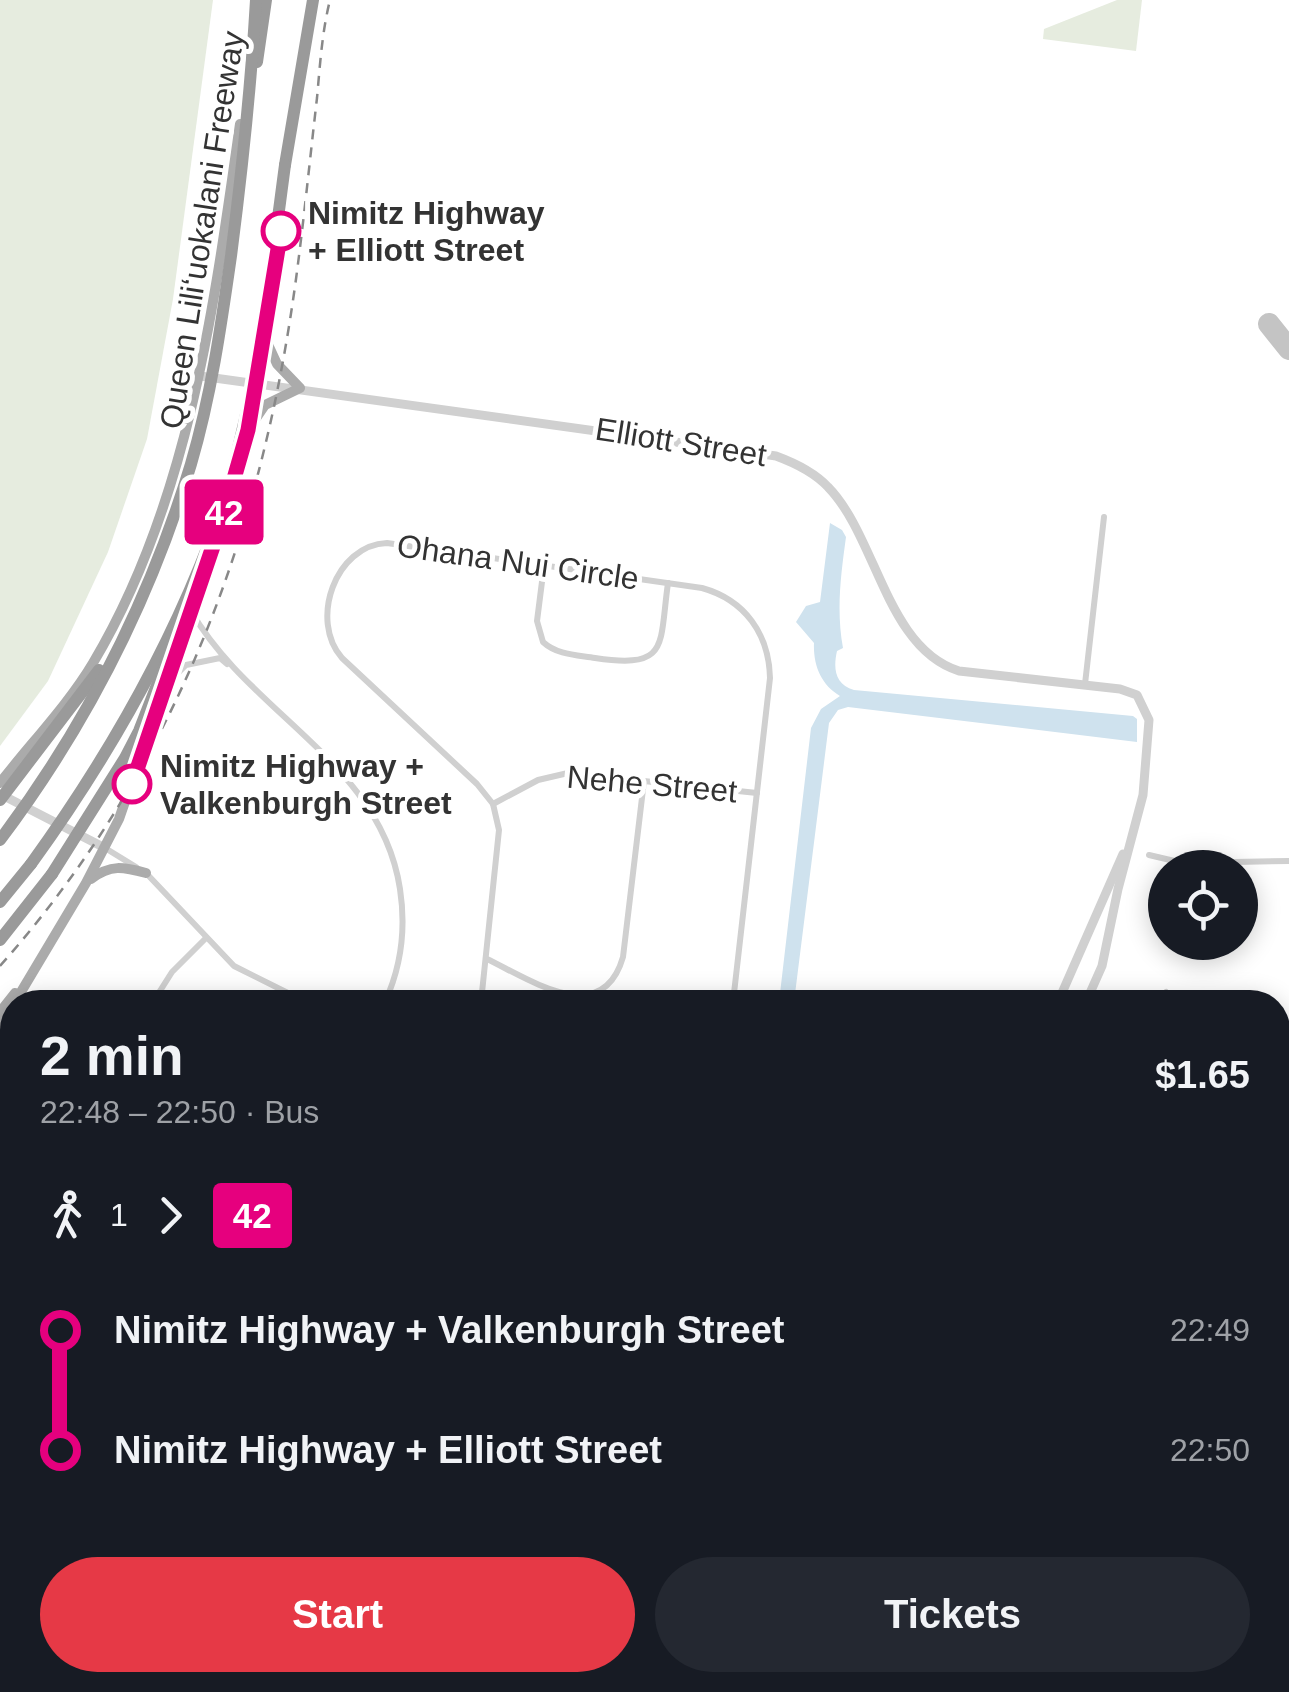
<!DOCTYPE html>
<html lang="en">
<head>
<meta charset="utf-8">
<style>
  :root { --surface:#171b24; --page:#242831; --text:#f1f3f6; --muted:#9ea1a6; --accent:#e63946 }
  body { margin:0; font-family:Arial,sans-serif; background:var(--page); color:var(--text); height:100vh; display:flex; flex-direction:column; font-size:38px; white-space:nowrap }
  * { box-sizing:border-box; margin:0 }
  p { font-size:32px; color:var(--muted) }
  .icon { flex:none; width:55px; height:55px; fill:none; stroke:currentColor; stroke-width:2; stroke-linecap:round; stroke-linejoin:round }
  .map { position:relative; flex:1; overflow:hidden }
  .side { position:absolute; left:0px; top:990px; width:1290px; height:702px; display:flex; flex-direction:column; background:var(--surface); border-radius:40px 40px 0 0; box-shadow:0 5px 25px #0003 }
  .side>* { flex:none }
  .badge { padding:0 20px; border-radius:8px; font-size:35px; line-height:65px }
  .tools { position:absolute; left:1148px; top:850px; display:grid; gap:20px }
  .tools a { display:grid; place-items:center; width:110px; height:110px; border-radius:50%; background:var(--surface); box-shadow:0 5px 25px #0003; font-size:50px }
  .map>.badge { position:absolute; translate:-50% -50%; box-shadow:0 0 0 5px #fff }
  .legs { display:flex; align-items:center; gap:15px; height:110px; padding:0 40px; font-size:32px }
  .legs p { margin-inline-start:auto }
  .headline { display:flex; align-items:center; justify-content:space-between; height:170px; padding:0 40px }
  h1 { font-size:55px; font-weight:700; line-height:75px }
  .action { display:flex; gap:20px; margin-top:auto; padding:20px 40px }
  .action a { flex:1; height:115px; border-radius:60px; background:var(--accent); color:#fff; font-size:40px; font-weight:700; line-height:115px; text-align:center }
  .action a+a { background:var(--page); color:var(--text) }
  ul { padding:0 40px; list-style:none }
  li { display:flex; align-items:center; gap:35px; height:120px; font-size:38px }
  li i { display:grid; place-items:center; width:15px; height:100%; margin:0 12px; background:currentColor }
  li i::after { content:''; width:25px; height:25px; margin:-12px; border:8px solid; border-radius:50%; background:var(--surface) }
  li p { margin-inline-start:auto }
  li:first-child i { background:linear-gradient(#0000 50%,currentColor 0) }
  li:last-child i { background:linear-gradient(currentColor 50%,#0000 0) }
  .map>svg:first-child { display:block }
</style>
</head>
<body>
<div class="map">
<svg width="1289" height="1692" viewBox="0 0 1289 1692">
  <rect width="100%" height="100%" fill="#fff"/>
  <g fill="#e6ecdf">
    <path d="M0,0h213l-40,299 -26,140 -39,113 -60,129 -48,65z"/>
    <path d="M1117,0h25l-6,51 -93,-12 1,-10z"/>
    <path d="M1068,1680h68l39,12h-111z"/>
  </g>
  <path fill="#cfe2ee" d="M830,523l12,7 4,7c-5,37 -10,73 -3,111l-6,3c-4,18 -2,33 17,39l279,26 4,3v23l-289,-35 -10,3 -9,13 -35,279h-15l32,-274 10,-19 19,-13c-19,-11 -27,-31 -26,-53l-18,-21 10,-16 14,-4z"/>
  <g fill="none" stroke-linecap="round" stroke-linejoin="round">
    <path stroke="#c4c4c4" stroke-width="22" d="M1269,324l20,25"/>
    <g stroke="#d0d0d0" stroke-width="6">
      <path d="M544,566l-7,55 6,21c14,13 34,13 52,16 75,11 64,-12 73,-75"/>
      <path d="M191,611c59,103 190,152 209,278 6,39 1,78 -15,113"/>
      <path d="M169,682l17,-17 34,-7 7,6"/>
      <path d="M1085,684l19,-167"/>
      <path d="M493,804l45,-24 30,-7 189,20"/>
      <path d="M105,848l31,19"/>
      <path d="M1149,855l34,8 106,-2"/>
      <path d="M146,873l88,93 72,36"/>
      <path d="M487,959c42,20 115,71 136,-2l21,-176"/>
      <path d="M1166,992l7,10"/>
      <path d="M153,1002l19,-30 34,-34"/>
      <path d="M481,1002l18,-172 -6,-26 -16,-20 -135,-126c-33,-37 -7,-113 45,-115l315,45c43,12 67,46 68,90l-37,324"/>
      <path d="M1278,1161l11,23"/>
      <path d="M0,1615l12,-2"/>
      <path d="M1278,1618h11"/>
      <path d="M1243,1680l13,12"/>
      <path d="M163,1692l6,-12"/>
      <path d="M351,1692l8,-12"/>
      <path d="M540,1692l6,-12"/>
    </g>
    <g stroke="#d0d0d0" stroke-width="9">
      <path d="M200,376l576,80c19,7 38,16 52,31 49,50 58,161 131,184l161,18 17,6 12,25 -6,75 -25,94 -16,77 -16,36"/>
      <path d="M0,794l105,54"/>
      <path d="M1058,1002l65,-148"/>
      <path d="M742,1692l6,-12"/>
    </g>
    <g stroke="#ababab" stroke-width="10">
      <path d="M248,430l17,-25 35,-17 -23,-24 -12,-26"/>
      <path d="M0,783c30,-39 68,-78 93,-120 96,-161 121,-356 147,-539"/>
      <path d="M91,879c20,-15 32,-12 55,-6"/>
      <path d="M15,1002l71,-119 33,-64 89,-258"/>
      <path d="M0,1012l15,-19"/>
      <path d="M0,1026l12,-19"/>
    </g>
    <g stroke="#9a9a9a" stroke-width="12">
      <path d="M257,62l9,-62"/>
      <path d="M285,165l28,-165"/>
      <path d="M0,902l31,-38"/>
      <path d="M0,940l52,-66"/>
    </g>
    <path stroke="#888" stroke-width="2.5" stroke-dasharray="10 8" stroke-linecap="butt" d="M0,966c175,-198 261,-428 296,-687 8,-60 14,-121 21,-181 3,-33 5,-66 13,-98"/>
    <g stroke="#9a9a9a" stroke-width="12">
      <path d="M0,800l99,-130"/>
      <path d="M0,840c85,-113 150,-240 191,-376 20,-68 30,-138 40,-208 11,-85 20,-170 25,-256"/>
      <path d="M31,864c68,-94 125,-190 169,-298 52,-126 67,-267 85,-401"/>
      <path d="M52,874l73,-116 14,-27 29,-74"/>
    </g>
  </g>
  <g fill="none" stroke-linecap="round" stroke-linejoin="round">
    <g stroke="#fff" stroke-width="22">
      <path id="line-1" d="M132,784l91,-267 25,-87 33,-199"/>
    </g>
    <use href="#line-1" stroke="#e6007e" stroke-width="15"/>
  </g>
  <g fill="#fff" stroke="#e6007e" stroke-width="5">
    <circle cx="281" cy="231" r="18"/>
    <circle cx="132" cy="784" r="18"/>
  </g>
  <g text-anchor="middle" dominant-baseline="central" stroke-width="10" stroke-linejoin="round" paint-order="stroke">
    <g font-size="32" font-weight="bold" fill="#333" stroke="#fff" text-anchor="start">
      <text x="308" y="213">Nimitz Highway<tspan x="308" dy="37">+ Elliott Street</tspan></text>
      <text x="160" y="766">Nimitz Highway +<tspan x="160" dy="37">Valkenburgh Street</tspan></text>
    </g>
    <g font-size="32" fill="#333" stroke="#fff">
      <text transform="translate(202 230) rotate(-81)">Queen Liliʻuokalani Freeway</text>
      <text transform="translate(681 442) rotate(9)">Elliott Street</text>
      <text transform="translate(518 562) rotate(8)">Ohana Nui Circle</text>
      <text transform="translate(652 784) rotate(5)">Nehe Street</text>
    </g>
  </g>
</svg>
<div class="tools">
<a><svg class="icon" aria-label="locate" viewBox="0 0 24 24"><circle cx="12" cy="12" r="6"/><path d="M12 2v4M12 18v4M2 12h4M18 12h4"/></svg></a>
</div>
<b class="badge" style="left:224px;top:512px;background:#e6007e;color:#fff">42</b>
<section class="side">
<div class="headline"><div><h1>2 min</h1><p>22:48 – 22:50 · Bus</p></div><b>$1.65</b></div>
<div class="legs"><svg class="icon" aria-label="walk" viewBox="0 0 24 24"><circle cx="13" cy="4" r="2"/><path d="M13 8l-2 6 4 7M11 14l-3 7M7 12l3-4h3l4 4"/></svg>1<svg class="icon" aria-label="forward" viewBox="0 0 24 24"><path d="M9 5l7 7-7 7"/></svg><b class="badge" style="background:#e6007e;color:#fff">42</b></div>
<ul>
<li><i style="color:#e6007e"></i><b>Nimitz Highway + Valkenburgh Street</b><p>22:49</p></li>
<li><i style="color:#e6007e"></i><b>Nimitz Highway + Elliott Street</b><p>22:50</p></li>
</ul>
<div class="action"><a>Start</a><a>Tickets</a></div>
</section>
</div>
</body>
</html>
